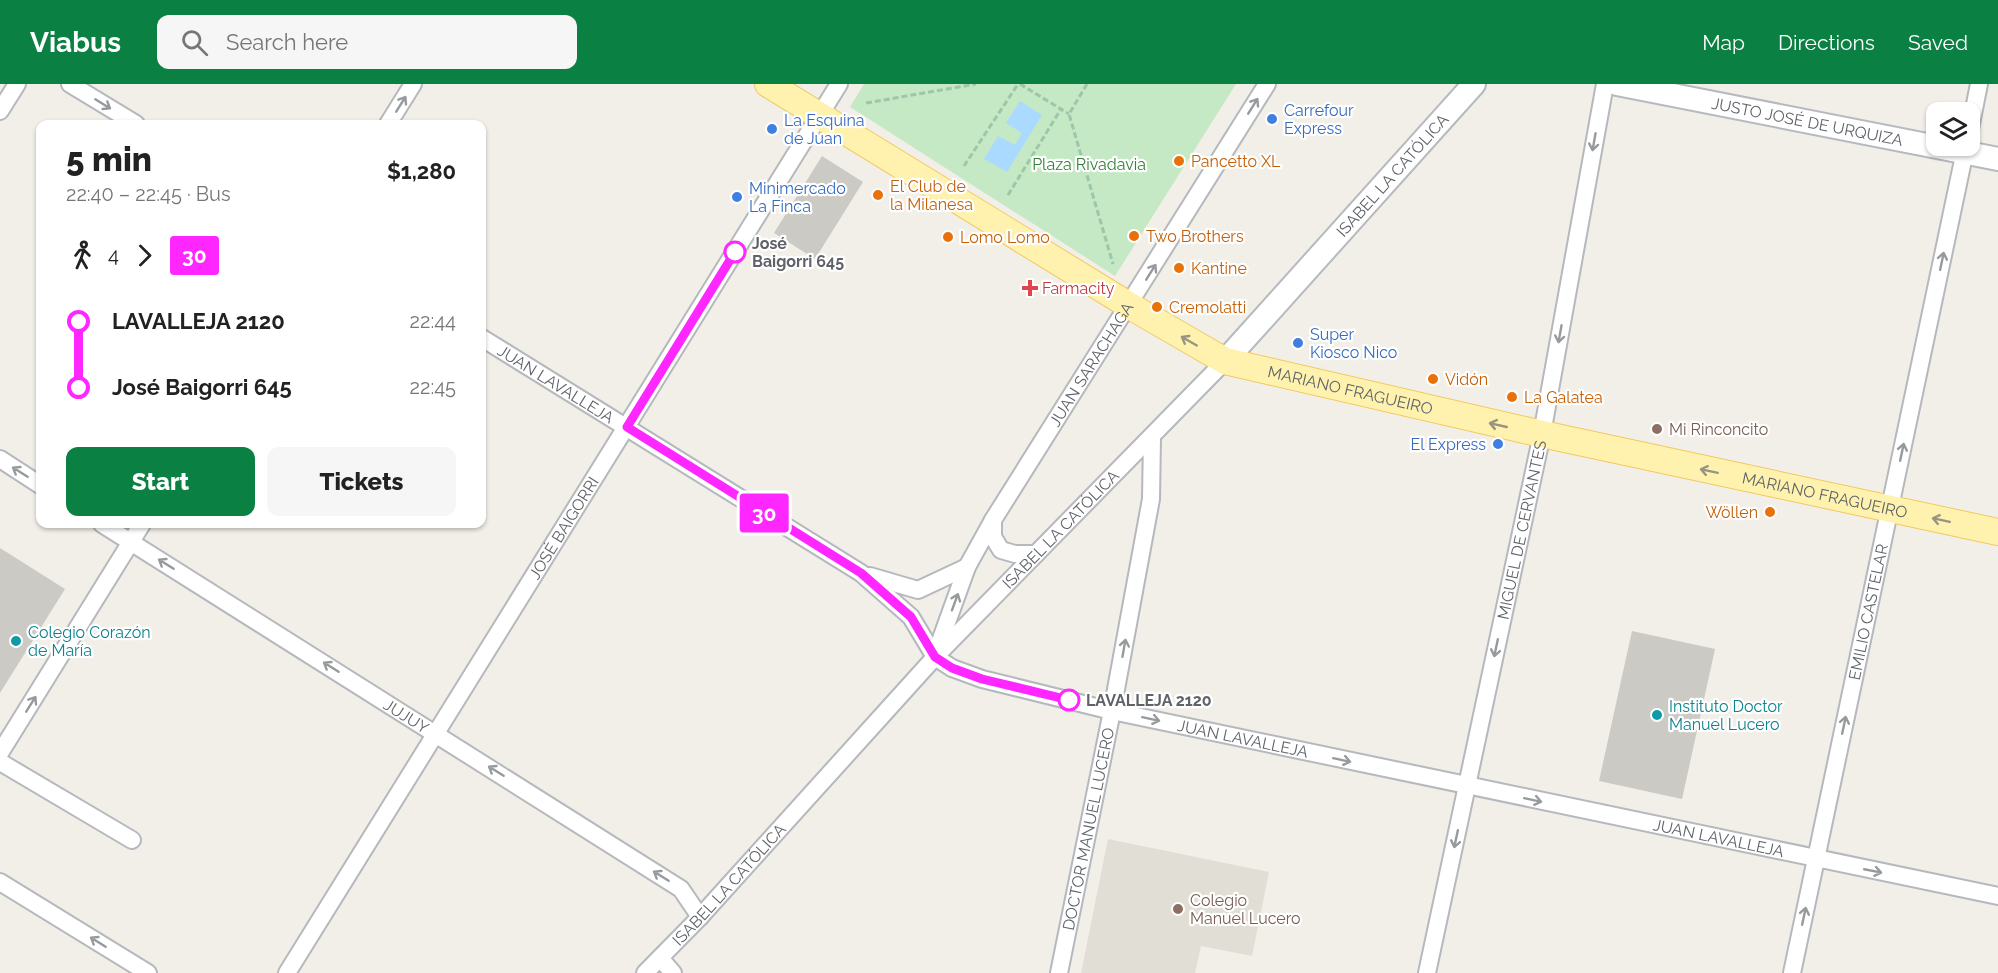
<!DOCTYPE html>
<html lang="en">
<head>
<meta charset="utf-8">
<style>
  :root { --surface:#fff; --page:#f6f6f6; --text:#222; --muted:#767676; --accent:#0b8043 }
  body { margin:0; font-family:Raleway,sans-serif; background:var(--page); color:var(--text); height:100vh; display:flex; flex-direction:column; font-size:22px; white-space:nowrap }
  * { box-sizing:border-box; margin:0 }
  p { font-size:20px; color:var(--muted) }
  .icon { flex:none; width:33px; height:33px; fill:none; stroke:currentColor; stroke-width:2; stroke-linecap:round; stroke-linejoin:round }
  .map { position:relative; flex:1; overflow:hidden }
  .side { position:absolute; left:36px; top:36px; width:450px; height:408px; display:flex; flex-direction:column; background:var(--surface); border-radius:12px; box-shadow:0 2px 4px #0004 }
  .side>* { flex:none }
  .badge { padding:0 12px; border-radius:4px; font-size:21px; line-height:39px }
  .tools { position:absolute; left:1926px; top:18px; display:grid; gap:12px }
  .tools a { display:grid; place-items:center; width:54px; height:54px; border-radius:12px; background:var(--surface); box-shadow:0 2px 4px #0004; font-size:30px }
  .map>.badge { position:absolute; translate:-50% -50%; box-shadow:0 0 0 3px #fff }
  .legs { display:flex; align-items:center; gap:9px; height:66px; padding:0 30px; font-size:20px }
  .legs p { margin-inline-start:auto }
  .overview { display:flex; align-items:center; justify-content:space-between; height:102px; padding:0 30px }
  h1 { font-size:33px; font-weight:800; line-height:45px }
  .button { display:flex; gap:12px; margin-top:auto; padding:12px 30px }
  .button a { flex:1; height:69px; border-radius:12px; background:var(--accent); color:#fff; font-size:24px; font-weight:800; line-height:69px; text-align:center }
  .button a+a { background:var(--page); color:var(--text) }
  ul { padding:0 30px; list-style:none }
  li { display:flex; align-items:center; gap:21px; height:66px; font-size:22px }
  li i { display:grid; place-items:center; width:9px; height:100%; margin:0 8px; background:currentColor }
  li i::after { content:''; width:15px; height:15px; margin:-8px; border:4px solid; border-radius:50%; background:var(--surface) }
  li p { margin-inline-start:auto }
  li:first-child i { background:linear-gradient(#0000 50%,currentColor 0) }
  li:last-child i { background:linear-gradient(currentColor 50%,#0000 0) }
  header { display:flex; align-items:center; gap:36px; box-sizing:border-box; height:84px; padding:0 30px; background:var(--accent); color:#fff }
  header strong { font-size:28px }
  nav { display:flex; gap:33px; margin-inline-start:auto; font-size:21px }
  .search { width:420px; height:54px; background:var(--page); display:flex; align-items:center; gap:15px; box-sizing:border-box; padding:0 21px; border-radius:12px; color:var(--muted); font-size:22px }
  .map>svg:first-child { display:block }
</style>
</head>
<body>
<header>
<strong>Viabus</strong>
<div class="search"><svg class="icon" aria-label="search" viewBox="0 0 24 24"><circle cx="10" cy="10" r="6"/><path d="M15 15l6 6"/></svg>Search here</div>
<nav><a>Map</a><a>Directions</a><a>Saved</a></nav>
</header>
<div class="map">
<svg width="1998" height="889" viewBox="0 0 1998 889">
  <rect width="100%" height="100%" fill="#f1efe8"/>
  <path fill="#e1ded6" d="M1108,755l161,33 -17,84 -51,-10 -6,27h-114z"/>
  <path fill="#c5e8c5" d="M864,0h372l-121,192 -265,-169z"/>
  <path fill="#aadaff" d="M1020,17l22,14 -35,57 -23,-13 14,-23 17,9 7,-12 -16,-10z"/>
  <g fill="#cccac5">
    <path d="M822,72l41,26 -48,77 -41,-26z"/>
    <path d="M0,464l65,41 -65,104z"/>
    <path d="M1632,547l83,18 -33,150 -83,-18z"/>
  </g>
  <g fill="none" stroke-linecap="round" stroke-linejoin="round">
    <g stroke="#b5b8bc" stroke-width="20">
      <g id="street">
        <path d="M70,0l66,40"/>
        <path d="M0,27l17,-27"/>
        <path d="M388,40l25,-40"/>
        <path d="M1970,45l9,-45"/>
        <path id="s1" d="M482,254l379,235 50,44 24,40 17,11 30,11 130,32 886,185"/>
        <path d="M0,375l40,26"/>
        <path d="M993,436v17l8,13 14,4h21"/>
        <path id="s2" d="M102,440l579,365 19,28"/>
        <path d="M870,492l48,14 49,-23"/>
        <path id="s3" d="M937,566l30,-83 26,-47 274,-436"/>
        <path d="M0,669l142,-229"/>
        <path d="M0,678l132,78"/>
        <path d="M0,798l148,91"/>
        <path d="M660,874l13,15"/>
        <path id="s4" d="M287,889l552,-889"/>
        <path id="s5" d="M645,889l55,-56 235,-260 290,-296"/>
        <path id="s6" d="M1059,889l53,-262 39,-212 1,-62"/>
        <path id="s7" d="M1427,889l115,-539 63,-350"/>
        <path id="s8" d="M1792,889l174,-827"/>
      </g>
    </g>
    <g stroke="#b6babf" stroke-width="26">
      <g id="secondary">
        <path id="s9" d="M1617,0l381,75"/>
        <path id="s10" d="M1225,277l249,-277"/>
      </g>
    </g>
    <g stroke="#f2c960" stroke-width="28">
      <g id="primary">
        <path id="s11" d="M768,0l362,222 95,55 317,73 456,98"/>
      </g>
    </g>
    <g stroke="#9cc7a9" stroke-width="3" stroke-dasharray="6 3" stroke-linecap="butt">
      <path d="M1020,0l49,30"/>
      <path d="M1087,0l-18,30 44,150"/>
      <path d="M866,19l110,-19"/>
      <path d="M964,82l54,-82"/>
      <path d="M1008,111l53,-86"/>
    </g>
    <use href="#street" stroke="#fff" stroke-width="16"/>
    <use href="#secondary" stroke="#fff" stroke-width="22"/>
    <use href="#primary" stroke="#fff2af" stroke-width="26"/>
  </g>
  <defs><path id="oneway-shaft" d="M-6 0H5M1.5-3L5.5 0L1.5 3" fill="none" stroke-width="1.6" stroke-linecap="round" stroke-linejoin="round" transform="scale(1.5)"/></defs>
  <g stroke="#979a9d">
    <use href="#oneway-shaft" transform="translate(103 20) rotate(32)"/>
    <use href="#oneway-shaft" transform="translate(401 20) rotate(-58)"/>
    <use href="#oneway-shaft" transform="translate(1253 22) rotate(-58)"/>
    <use href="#oneway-shaft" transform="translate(1594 58) rotate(100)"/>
    <use href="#oneway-shaft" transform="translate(1942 177) rotate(-78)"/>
    <use href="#oneway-shaft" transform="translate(1151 188) rotate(-58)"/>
    <use href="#oneway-shaft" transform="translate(1560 250) rotate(100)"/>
    <use href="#oneway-shaft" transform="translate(1902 368) rotate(-78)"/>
    <use href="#oneway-shaft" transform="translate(20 388) rotate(-148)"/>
    <use href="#oneway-shaft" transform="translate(166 480) rotate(-148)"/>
    <use href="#oneway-shaft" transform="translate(955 518) rotate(-70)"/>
    <use href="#oneway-shaft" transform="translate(1124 564) rotate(-80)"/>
    <use href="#oneway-shaft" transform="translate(1496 564) rotate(102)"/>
    <use href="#oneway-shaft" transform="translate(331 583) rotate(-148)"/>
    <use href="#oneway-shaft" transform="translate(31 620) rotate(-58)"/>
    <use href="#oneway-shaft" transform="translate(1151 635) rotate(12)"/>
    <use href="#oneway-shaft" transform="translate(1844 641) rotate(-78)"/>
    <use href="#oneway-shaft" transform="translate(1342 676) rotate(12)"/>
    <use href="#oneway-shaft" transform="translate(496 687) rotate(-148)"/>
    <use href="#oneway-shaft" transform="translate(1533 716) rotate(12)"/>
    <use href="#oneway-shaft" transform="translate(1456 755) rotate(102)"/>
    <use href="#oneway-shaft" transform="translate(1873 787) rotate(11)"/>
    <use href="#oneway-shaft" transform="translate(661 792) rotate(-148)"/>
    <use href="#oneway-shaft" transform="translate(1804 832) rotate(-78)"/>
    <use href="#oneway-shaft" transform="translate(98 858) rotate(-148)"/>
  </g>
  <g stroke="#979581">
    <use href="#oneway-shaft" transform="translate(1189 257) rotate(-150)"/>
    <use href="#oneway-shaft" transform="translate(1498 341) rotate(-167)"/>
    <use href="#oneway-shaft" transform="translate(1709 387) rotate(-168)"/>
    <use href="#oneway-shaft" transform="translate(1941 436) rotate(-168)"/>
  </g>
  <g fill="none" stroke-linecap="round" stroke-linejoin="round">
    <g stroke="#fff" stroke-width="14">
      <path id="line-1" d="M735,168l-108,175 234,146 50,44 24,40 17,11 30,11 87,21"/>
    </g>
    <use href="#line-1" stroke="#fe27ff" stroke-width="9"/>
  </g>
  <g fill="#3f7fe0" stroke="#fff" stroke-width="2">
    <circle cx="1272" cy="35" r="6"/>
    <circle cx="772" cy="45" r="6"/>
    <circle cx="737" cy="113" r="6"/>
    <circle cx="1298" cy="259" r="6"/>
    <circle cx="1498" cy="360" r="6"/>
  </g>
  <g fill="#e8710a" stroke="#fff" stroke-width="2">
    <circle cx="1179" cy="77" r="6"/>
    <circle cx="878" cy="111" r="6"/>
    <circle cx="1134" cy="152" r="6"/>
    <circle cx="948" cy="153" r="6"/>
    <circle cx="1179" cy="184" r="6"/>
    <circle cx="1157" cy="223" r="6"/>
    <circle cx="1433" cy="295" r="6"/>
    <circle cx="1512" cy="313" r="6"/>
    <circle cx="1770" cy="428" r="6"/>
  </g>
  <g fill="#fff" stroke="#fe27ff" stroke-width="3">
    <circle cx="735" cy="168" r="10"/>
    <circle cx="1069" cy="616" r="10"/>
  </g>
  <path fill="#e0444e" stroke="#fff" stroke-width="2" d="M1027 195h6v6h6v6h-6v6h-6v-6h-6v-6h6z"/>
  <g fill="#8d6e63" stroke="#fff" stroke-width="2">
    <circle cx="1657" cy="345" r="6"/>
    <circle cx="1178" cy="825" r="6"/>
  </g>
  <g fill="#0f9aa8" stroke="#fff" stroke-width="2">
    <circle cx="16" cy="557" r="6"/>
    <circle cx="1657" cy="631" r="6"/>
  </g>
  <g text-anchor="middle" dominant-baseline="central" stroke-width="4.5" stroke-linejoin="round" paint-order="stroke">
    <g font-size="16" fill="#366cbe" stroke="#fff" text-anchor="start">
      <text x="1284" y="26">Carrefour<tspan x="1284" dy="18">Express</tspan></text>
      <text x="784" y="36">La Esquina<tspan x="784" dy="18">de Juan</tspan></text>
      <text x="749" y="104">Minimercado<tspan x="749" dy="18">La Finca</tspan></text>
      <text x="1310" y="250">Super<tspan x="1310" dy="18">Kiosco Nico</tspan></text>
      <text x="1486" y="360" text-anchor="end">El Express</text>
    </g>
    <g font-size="16" fill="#5f6368" stroke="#fff">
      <text stroke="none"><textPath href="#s9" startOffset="194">JUSTO JOSÉ DE URQUIZA</textPath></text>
      <text stroke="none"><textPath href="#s10" startOffset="250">ISABEL LA CATÓLICA</textPath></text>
      <text stroke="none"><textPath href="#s3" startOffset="326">JUAN SARACHAGA</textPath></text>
      <text stroke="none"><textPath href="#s1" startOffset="87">JUAN LAVALLEJA</textPath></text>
      <text stroke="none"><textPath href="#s11" startOffset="663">MARIANO FRAGUEIRO</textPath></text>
      <text stroke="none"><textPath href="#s11" startOffset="1149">MARIANO FRAGUEIRO</textPath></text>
      <text stroke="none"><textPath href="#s4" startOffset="524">JOSÉ BAIGORRI</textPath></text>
      <text stroke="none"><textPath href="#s5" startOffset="608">ISABEL LA CATÓLICA</textPath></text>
      <text stroke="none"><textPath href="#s7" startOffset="453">MIGUEL DE CERVANTES</textPath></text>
      <text stroke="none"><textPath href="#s8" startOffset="369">EMILIO CASTELAR</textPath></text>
      <text stroke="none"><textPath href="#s2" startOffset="360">JUJUY</textPath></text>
      <text stroke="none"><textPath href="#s1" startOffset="879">JUAN LAVALLEJA</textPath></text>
      <text stroke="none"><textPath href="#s6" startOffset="147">DOCTOR MANUEL LUCERO</textPath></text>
      <text stroke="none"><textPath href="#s1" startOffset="1365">JUAN LAVALLEJA</textPath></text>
      <text stroke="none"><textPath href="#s5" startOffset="122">ISABEL LA CATÓLICA</textPath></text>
    </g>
    <g font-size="16" fill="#c56008" stroke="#fff" text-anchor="start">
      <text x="1191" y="77">Pancetto XL</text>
      <text x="890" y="102">El Club de<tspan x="890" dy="18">la Milanesa</tspan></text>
      <text x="1146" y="152">Two Brothers</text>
      <text x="960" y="153">Lomo Lomo</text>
      <text x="1191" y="184">Kantine</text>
      <text x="1169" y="223">Cremolatti</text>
      <text x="1445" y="295">Vidón</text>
      <text x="1524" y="313">La Galatea</text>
      <text x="1758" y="428" text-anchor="end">Wöllen</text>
    </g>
    <g font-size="16" fill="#348238" stroke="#fff">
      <text x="1089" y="80">Plaza Rivadavia</text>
    </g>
    <g font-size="16" font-weight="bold" fill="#5f6368" stroke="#fff" text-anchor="start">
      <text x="752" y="159">José<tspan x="752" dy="18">Baigorri 645</tspan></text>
      <text x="1086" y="616">LAVALLEJA 2120</text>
    </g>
    <g font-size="16" fill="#be3a42" stroke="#fff" text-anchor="start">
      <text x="1042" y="204">Farmacity</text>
    </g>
    <g font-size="16" fill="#785e54" stroke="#fff" text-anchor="start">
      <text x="1669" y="345">Mi Rinconcito</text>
      <text x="1190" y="816">Colegio<tspan x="1190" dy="18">Manuel Lucero</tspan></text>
    </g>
    <g font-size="16" fill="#0d838f" stroke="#fff" text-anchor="start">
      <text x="28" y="548">Colegio Corazón<tspan x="28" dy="18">de María</tspan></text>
      <text x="1669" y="622">Instituto Doctor<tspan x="1669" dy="18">Manuel Lucero</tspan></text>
    </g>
  </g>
</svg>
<div class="tools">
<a><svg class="icon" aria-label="layers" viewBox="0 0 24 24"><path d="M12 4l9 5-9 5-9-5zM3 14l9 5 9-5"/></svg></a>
</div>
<b class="badge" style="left:764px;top:429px;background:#fe27ff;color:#fff">30</b>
<section class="side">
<div class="overview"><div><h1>5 min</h1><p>22:40 – 22:45 · Bus</p></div><b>$1,280</b></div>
<div class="legs"><svg class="icon" aria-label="walk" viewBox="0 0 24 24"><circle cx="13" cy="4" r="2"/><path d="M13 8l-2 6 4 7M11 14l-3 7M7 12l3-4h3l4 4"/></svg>4<svg class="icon" aria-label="forward" viewBox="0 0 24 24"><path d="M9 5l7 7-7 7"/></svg><b class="badge" style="background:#fe27ff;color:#fff">30</b></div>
<ul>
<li><i style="color:#fe27ff"></i><b>LAVALLEJA 2120</b><p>22:44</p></li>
<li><i style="color:#fe27ff"></i><b>José Baigorri 645</b><p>22:45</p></li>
</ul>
<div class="button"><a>Start</a><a>Tickets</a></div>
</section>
</div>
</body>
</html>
